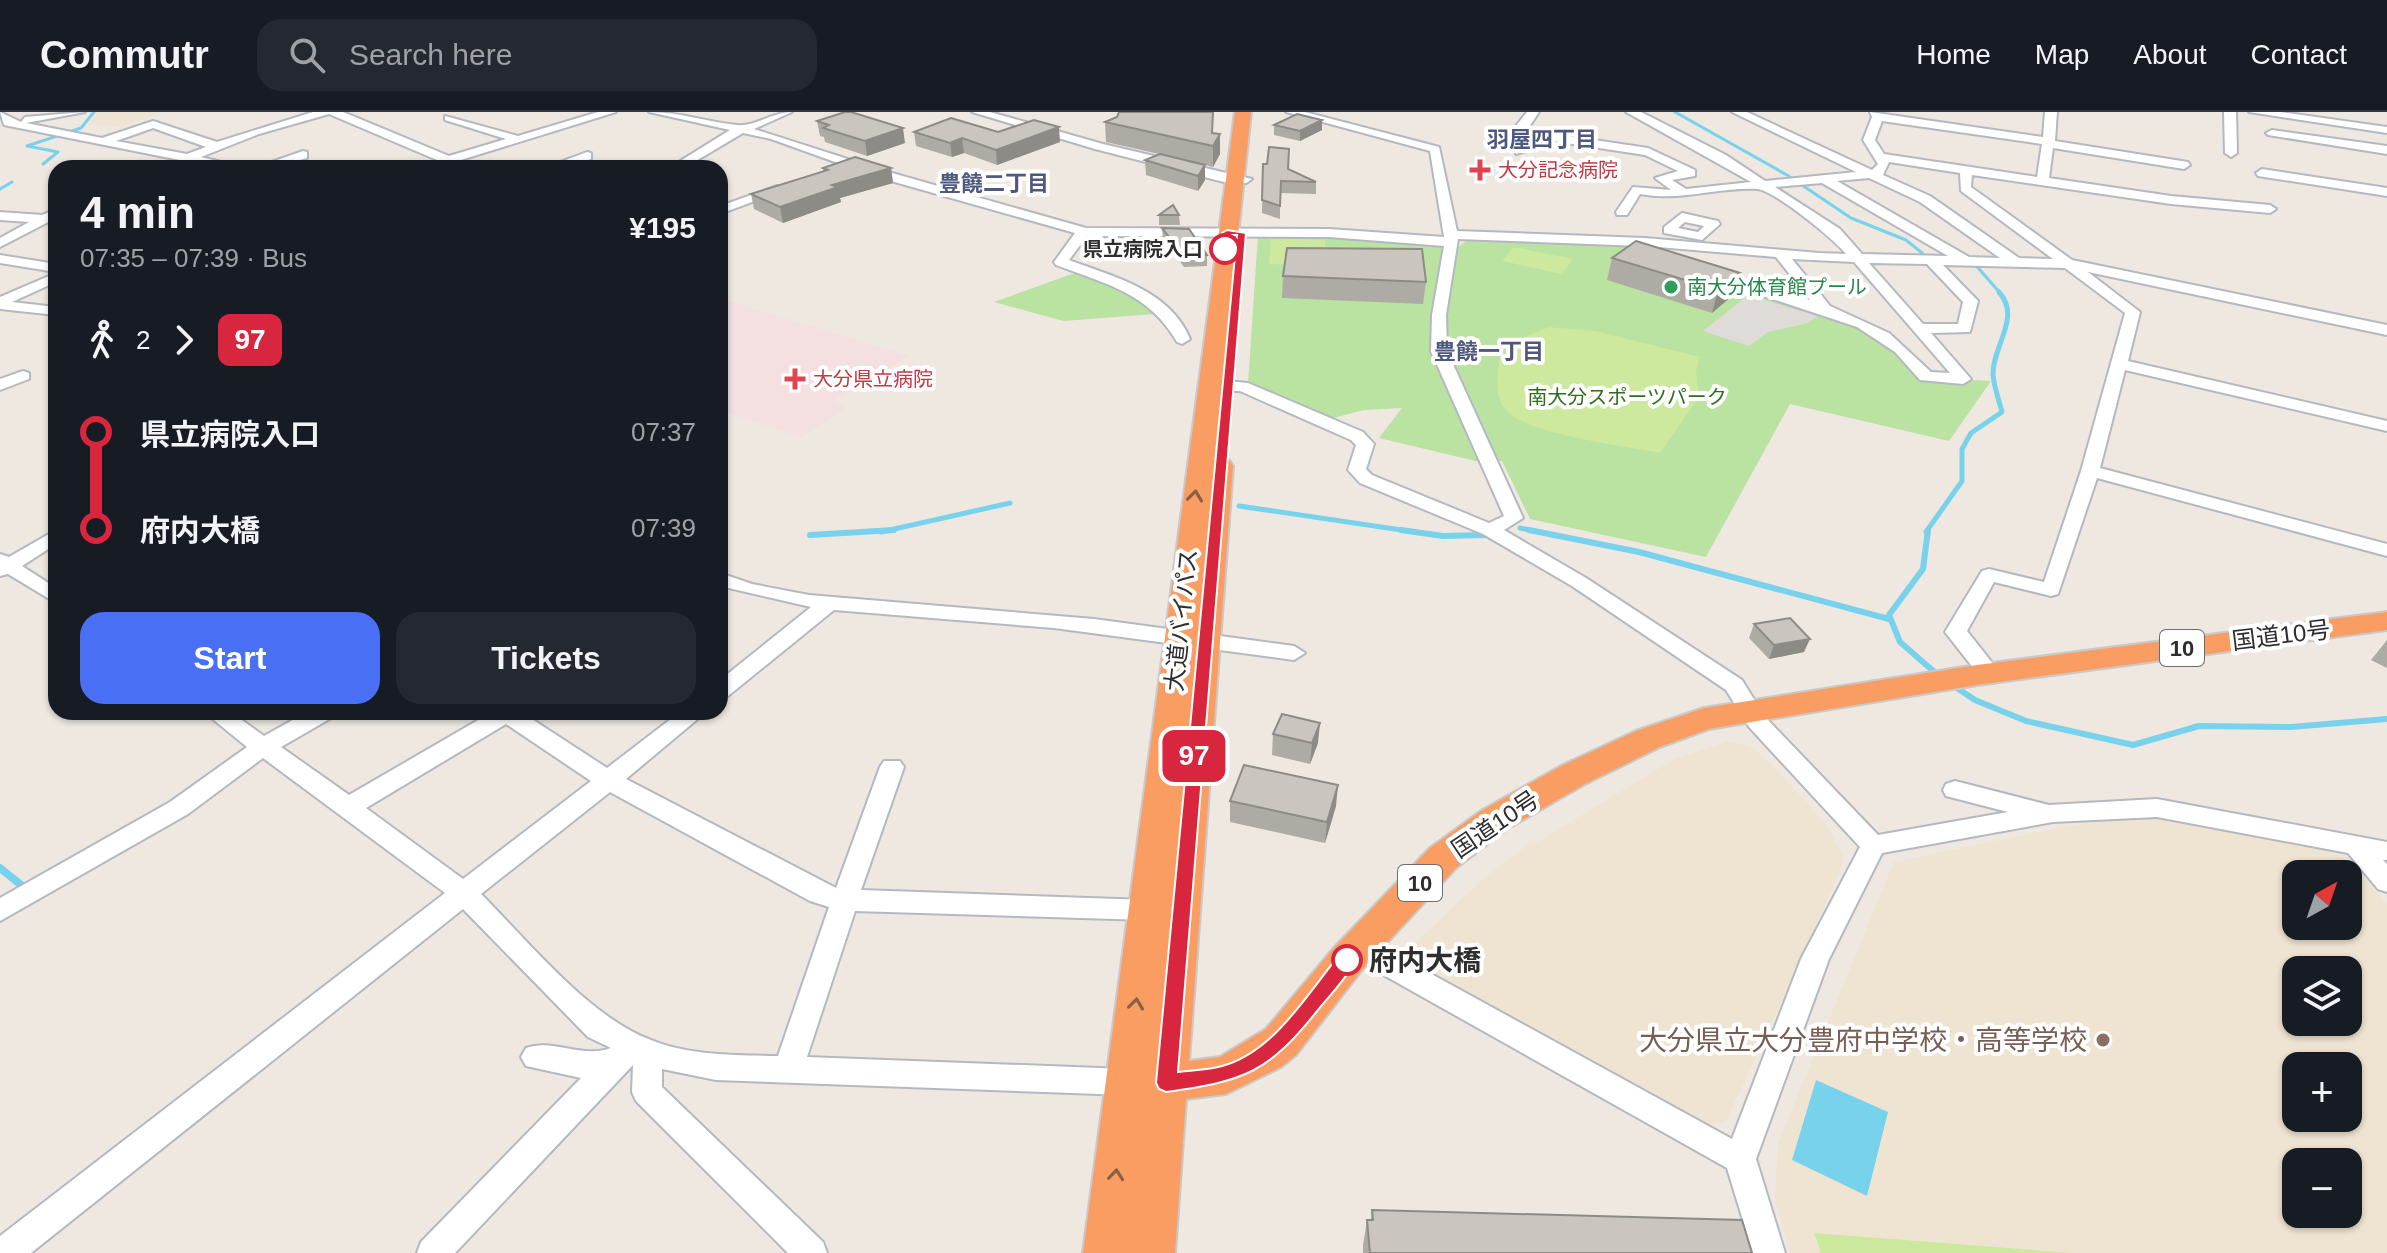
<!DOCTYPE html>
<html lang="en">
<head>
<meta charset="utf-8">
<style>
  :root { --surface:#171b24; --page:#242831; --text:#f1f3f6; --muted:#9ea1a6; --line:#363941; --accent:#4970f4 }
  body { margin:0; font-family:Arial,"Noto Sans JP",sans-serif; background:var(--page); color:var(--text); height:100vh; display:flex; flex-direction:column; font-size:30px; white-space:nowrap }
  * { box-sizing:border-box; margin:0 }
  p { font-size:26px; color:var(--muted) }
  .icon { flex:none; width:44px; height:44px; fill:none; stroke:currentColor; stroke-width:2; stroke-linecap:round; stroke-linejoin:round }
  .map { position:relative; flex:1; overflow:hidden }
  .drawer { position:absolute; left:48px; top:48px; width:680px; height:560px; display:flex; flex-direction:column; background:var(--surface); border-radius:24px; box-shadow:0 2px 6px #0004 }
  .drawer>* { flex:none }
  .badge { padding:0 16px; border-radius:12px; font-size:28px; line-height:52px }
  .needle { width:52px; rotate:40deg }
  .controls { position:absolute; left:2282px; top:748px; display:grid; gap:16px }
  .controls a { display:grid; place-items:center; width:80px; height:80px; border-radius:16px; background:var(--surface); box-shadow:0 2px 6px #0004; font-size:40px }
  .map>.badge { position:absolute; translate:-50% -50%; box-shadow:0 0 0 4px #fff }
  .legs { display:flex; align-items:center; gap:12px; height:88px; padding:0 32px; font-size:26px }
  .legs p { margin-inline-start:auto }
  .summary { display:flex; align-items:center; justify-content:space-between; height:136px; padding:0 32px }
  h1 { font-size:44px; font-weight:700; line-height:60px }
  .action { display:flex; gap:16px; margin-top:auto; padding:16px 32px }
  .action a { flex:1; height:92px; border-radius:24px; background:var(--accent); color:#fff; font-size:32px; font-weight:700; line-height:92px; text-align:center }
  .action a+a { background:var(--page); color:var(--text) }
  ul { padding:0 32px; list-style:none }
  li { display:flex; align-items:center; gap:28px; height:96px; font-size:30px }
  li i { display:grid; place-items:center; width:12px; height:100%; margin:0 10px; background:currentColor }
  li i::after { content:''; width:20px; height:20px; margin:-10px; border:6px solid; border-radius:50%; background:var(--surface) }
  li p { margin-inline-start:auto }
  li:first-child i { background:linear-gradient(#0000 50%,currentColor 0) }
  li:last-child i { background:linear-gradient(currentColor 50%,#0000 0) }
  header { display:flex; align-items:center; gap:48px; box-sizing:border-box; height:112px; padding:0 40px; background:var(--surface); border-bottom:2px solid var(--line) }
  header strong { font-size:38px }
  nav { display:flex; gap:44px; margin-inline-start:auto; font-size:28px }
  .search { width:560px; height:72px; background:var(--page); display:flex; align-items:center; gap:20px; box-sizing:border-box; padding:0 28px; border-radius:24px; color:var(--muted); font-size:30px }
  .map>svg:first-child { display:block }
</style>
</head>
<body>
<header>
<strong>Commutr</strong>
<div class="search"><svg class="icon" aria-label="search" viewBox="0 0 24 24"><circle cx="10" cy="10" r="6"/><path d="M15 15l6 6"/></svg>Search here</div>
<nav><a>Home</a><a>Map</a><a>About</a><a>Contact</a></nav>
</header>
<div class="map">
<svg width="2387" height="1141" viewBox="0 0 2387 1141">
  <rect width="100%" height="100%" fill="#eee8e1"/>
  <g fill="#efe4d2" fill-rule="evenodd">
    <path d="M98,0h65l-43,15 -25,-2 -3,-3z"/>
    <path d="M1726,630l24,4 19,16 56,60 18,34 -2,12 -41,94 -74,159 -27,5 -283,-155 -9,-20 78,-74 47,-35 2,2 139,-84z"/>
    <path d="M2151,707l49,5 130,27 20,10 37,43v349h-597l-15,-54 3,-56 116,-281 168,-35 47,-7zM2296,762h52v52h-52zM2296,858h52v52h-52zM2296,954h52v52h-52zM2296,1050h52v52h-52z"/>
  </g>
  <path fill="#f4dfe1" d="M728,189l181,55 -77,46 15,6 -46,29 -81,-27v-104z"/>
  <g fill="#bae2a0">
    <path d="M1258,123h70l132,11 9,-8 171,6 238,91 46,43 67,3 -42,60 -159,-37 -84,153 -176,-38 -28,-58 -22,1 -101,-24 23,-30 -38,2 -35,9 -81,-35z"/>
    <path d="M1072,162c30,-2 63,21 84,40l-93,7 -69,-19z"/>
  </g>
  <g fill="#cce99d">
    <path d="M1271,126l54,2 2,27 -58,-3z"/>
    <path d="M1514,135l59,12 -11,15 -60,-13z"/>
    <path d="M1549,215l46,4 105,26 -4,12 3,28 -39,56c-34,-7 -130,-18 -152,-41 -15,-14 -11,-36 -8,-54l27,-22z"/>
    <path d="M1814,1121l257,20h-250z"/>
  </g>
  <path fill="#dfdbd8" d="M1748,183l63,19 7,2 -10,7 -40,9 -19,14 -46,-15z"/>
  <path fill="#79d2eb" d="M1816,968l72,32 -21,84 -75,-36z"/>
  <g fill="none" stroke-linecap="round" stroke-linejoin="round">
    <g stroke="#79d2eb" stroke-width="3">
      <path d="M1675,0l112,63 64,43 55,22 21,17"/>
      <path d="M43,52l15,-12 -31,-6 54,-18 13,-16"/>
      <path d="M0,77l12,-7"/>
      <path d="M1973,150l28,32"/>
    </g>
    <g stroke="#79d2eb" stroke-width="5">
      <path d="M1239,394l176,26"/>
      <path d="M1520,416l19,4"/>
      <path d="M881,420l129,-29"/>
      <path d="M1926,420l36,-51v-32l9,-16 31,-21c-3,-12 -8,-25 -9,-37 -1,-29 29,-57 6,-83"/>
    </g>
    <g stroke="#79d2eb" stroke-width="6">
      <path d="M1401,418l42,6 44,-1"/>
      <path d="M1529,418l110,22 250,67"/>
      <path d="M1928,418l-5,39 -34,46 11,27 39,34"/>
      <path d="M810,423l84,-5"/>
      <path d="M1951,572l24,16 51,21 107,24 66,-19 92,1 96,-8"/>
    </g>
    <path stroke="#79d2eb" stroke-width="8" d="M0,756l25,20"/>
    <g stroke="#b4b8c0" stroke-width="4">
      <g id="minor">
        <path d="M0,0l21,10 4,-5 60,-5 -59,11 76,15 51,-17 64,21 96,-30h30l106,44 57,-17 -61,-19v-4l73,20 80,-24h18l-181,56h-19l21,-8 -108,-46 -70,20 -58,23 44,11h-25l-216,-43zM153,16l53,19 -19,7 -71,-13z"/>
        <path d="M649,0c31,0 58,10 88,13 17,2 36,-13 55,-13l-38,17 131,42 201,57 243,1 115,8 -14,-86 -144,-39h19l134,35 18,84 188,7 174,15 27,1c-12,-15 -72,-64 -89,-65 -40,-2 -77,13 -117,5l-13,21h-10l-1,-3 17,-25 38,3 -16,-12 23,-7 -33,-16 -118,-18 -1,14 -10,3v-28l11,-14h12l-12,18 121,18 47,22v6l-23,4 14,9 65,-7 -125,-70h15l85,43 39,26 91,-9 -124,-60h15l125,58 6,-6 -15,-24 9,-23 -2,-5 173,25 2,-25h12l-2,29 133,21 2,3 -6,4 -131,-21 -4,30 122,18 99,9 6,4 -6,4 -99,-9 -199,-29 -1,12 101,73 315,65v10l-299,-63 52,40 -12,49 259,60v10l-262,-61 -25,98 287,76v12l-290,-78 -39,116 -7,2 -57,-14 -27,49 34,43 -11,7 -8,-2 -37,-47 37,-61 7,-2 55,13 37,-111 44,-158 -60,-45 -122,-3 35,36 -8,31 -39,1 40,46 -8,5 -43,-4 -25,-28 -38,-25 -154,-51 7,-4 100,28 -34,-43 -118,-10 3,4 -7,4 -13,-9 -183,-7 -12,76 1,36 76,167 -19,12 82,48 156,102 23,37 113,118 130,-23 -62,-16 -3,-6 3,-6 9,-3 94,24 108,-6 230,43v18h-4l4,4v28l-9,-3 -30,-36 -191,-36 -104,5 -171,31 -53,106 -73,200 29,94h-32l-26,-85 -363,-204 -4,-8 4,-8 10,-3 10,3 348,191 69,-180 59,-112 -111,-120 -23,-37 -154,-104 -89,-52 -123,-51 -12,-13 8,-25 -5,-5 -111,-49h-13l-8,-5 8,-5 21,2 115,49 11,12 -8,25 6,6 117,48 15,-7 -73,-165 1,-36 12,-69 -115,-9 -242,-1 -18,24c45,17 101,30 121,79l-8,5 -5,-2c-28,-49 -71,-58 -121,-77l-2,-3 21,-29 -198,-56 -106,-38 -28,-6 -59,35h-15l61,-38zM1882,9l160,23 -5,33 -153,-23 -9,-14zM1889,50l71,11 1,18 92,68 -34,-1 -89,-62 -47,-21zM1869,66l51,24 80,56 -31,-1 -132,-76zM1822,71l126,73 -86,-2 -22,-25 -65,-42zM1792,147l62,3 96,111 -19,-1 -42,-39 -59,-27zM1869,151l58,1 36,38 -5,22h-35z"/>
        <path d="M972,0h18l113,32 149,35 -6,4 -22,-1 -129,-33z"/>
        <path d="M2224,0h12l1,41 -6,4 -6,-4z"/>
        <path d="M2249,0h31l107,15v6z"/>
        <path d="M2272,18l115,16v8l-119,-19 -2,-2z"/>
        <path d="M303,39l4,1v6l-34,10h-19z"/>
        <path d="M587,40l4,1v6l-29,9h-18z"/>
        <path d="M2262,57l125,19v8l-129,-20 -2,-3z"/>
        <path d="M777,74l10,3 -67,25v-8z"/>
        <path d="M56,97v9l-56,29v-9l29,-16 -29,-2v-8l42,3z"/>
        <path d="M1682,101l36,8 2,3 -18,16 -38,-7v-6zM1685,110l19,4 -6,6 -20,-4z"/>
        <path d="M0,143l56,9v8l-56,-9z"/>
        <path d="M56,161v9l-44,20 44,5v8l-56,-6v-12z"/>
        <path d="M23,259l6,2v6l-29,11v-11z"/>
        <path d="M56,418v14l-34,22 34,22v15l-48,-29 -8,2v-22l9,3z"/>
        <path d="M720,461l32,11 57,11 285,24 200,27 11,7 -11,7 -240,-32 -220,-18 -106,86 -8,2v-18l91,-73 -91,-21z"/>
        <path d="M204,600h27l33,24 43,-24h29l-3,5 -52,30 68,48 143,-83h29l86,56 73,-56h26l-80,67 210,109 44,-121 4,-6h16l4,6 -43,123 286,10 9,3 4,7 -4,7 -9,3 -292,-9 -48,146 319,12 10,4 5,9 -5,9 -10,4 -410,-15 -54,-11v18l161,155 4,11h-39l-152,-152 -4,-9 1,-27 -178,188h-38l4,-11 160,-164 -55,-12 -5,-9 5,-9c27,-10 56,11 85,0l-23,-11 -125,-128 -432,344h-31v-17l445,-343 -182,-135 -75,56 -188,107v-23l170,-96 77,-55zM506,612l85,57 -128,98 -97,-71zM610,680l200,109 19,6 -51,149c-41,-1 -88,0 -127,-16 -62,-23 -122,-98 -170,-146z"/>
      </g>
    </g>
    <g stroke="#c9c9c9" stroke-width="4">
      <path id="highway" d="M1235,0h16l-37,348h15l4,6 -44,595 31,-4 46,-28 67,-80 97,-101 51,-37 80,-45 75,-35 68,-23 273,-43 410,-53v18l-410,55 -268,44 -49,18 -75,37 -78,45 -51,39 -95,103 -65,84 -15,12 -55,27 -40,5 -11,154h-92z"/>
    </g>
    <use href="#minor" fill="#fff" fill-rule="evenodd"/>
    <use href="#highway" fill="#f99d62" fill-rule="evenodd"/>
  </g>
  <g fill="#aeaaa4">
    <path d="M817,9l88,22 -38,13 -42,-14 -1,-5 -4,-1z"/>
    <path d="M1105,10l115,12v20l-7,13 -15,-4 7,2v15l-7,11 -52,-16 -1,-15 14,-6 -53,-12z"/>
    <path d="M1274,13l48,5 -22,11 -26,-6z"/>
    <path d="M914,20h84l62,10 -63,23 -33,-12 -12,4 -36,-11z"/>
    <path d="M1263,52l25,5 28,13v12l-36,-1v26l-18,-6z"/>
    <path d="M823,56h68l2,15 -53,15 1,4 -58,21 -29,-14 -3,-15 72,-23z"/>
    <path d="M1159,103h20l1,10h-21z"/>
    <path d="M1162,116l45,27v11l-23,1 -21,-28z"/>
    <path d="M1612,146l121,37 -21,18 -105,-33z"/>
    <path d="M1283,164l143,6 -3,22 -141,-6z"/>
    <path d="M1754,512l50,28 -35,7 -20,-21z"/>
    <path d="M2387,528v28l-16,-8z"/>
    <path d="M1273,622l45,9 -8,21 -38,-9z"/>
    <path d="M1230,689l106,5 -11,37 -95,-21z"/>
    <path d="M1372,1098l380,43h-389v-8l4,-25h4z"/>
  </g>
  <g fill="#8d8b86">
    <path d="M1322,8v10l-22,11v-10z"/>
    <path d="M1059,15l1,15 -63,23 -1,-15z"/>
    <path d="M903,16l2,15 -38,13 -2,-15z"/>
    <path d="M1220,22v20l-7,13v-21z"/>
    <path d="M962,26l2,15 -12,4 -2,-14z"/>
    <path d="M1205,53v15l-7,11v-15z"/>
    <path d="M891,56l2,15 -53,15 1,4 -58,21 -3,-16 52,-22z"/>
    <path d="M1740,161l-7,22 -21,18 6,-23z"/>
    <path d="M1810,527l-6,13 -35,7 5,-14z"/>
    <path d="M1320,611l-2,20 -8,21 2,-21z"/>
    <path d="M1338,673l-2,21 -11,37 2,-21z"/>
  </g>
  <g fill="#cac6bf" stroke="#8d8b86" stroke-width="2">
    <path d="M845,0h6l52,16 -38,13 -42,-13 6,-3 -12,-4z"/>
    <path d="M1119,0h94l-1,21 8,1 -7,12 -108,-24 12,-5z"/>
    <path d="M1297,2l25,6 -22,11 -26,-6z"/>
    <path d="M951,6l47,14 36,-12 25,7 -63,23 -34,-12 -12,5 -36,-11z"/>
    <path d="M1269,35l20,2 -1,20 28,13 -35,-1 -1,25 -18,-6 1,-36h4z"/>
    <path d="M1160,42l45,11 -7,11 -53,-16z"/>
    <path d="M855,45l36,11 -59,17 6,2 -58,20 -29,-13 77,-24 -5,-2z"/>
    <path d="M1173,93l6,10h-20z"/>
    <path d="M1162,116l27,1 18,26 -23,1z"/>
    <path d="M1636,129l104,32 -22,17 -106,-32z"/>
    <path d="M1287,136l135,1 4,33 -143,-6z"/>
    <path d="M1790,506l20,21 -36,6 -20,-21z"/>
    <path d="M1282,602l38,9 -8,20 -39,-9z"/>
    <path d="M1244,653l94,20 -11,37 -97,-21z"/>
    <path d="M1372,1098l370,10 10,33h-382l-3,-33h6z"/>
  </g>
  <defs><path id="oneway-chevron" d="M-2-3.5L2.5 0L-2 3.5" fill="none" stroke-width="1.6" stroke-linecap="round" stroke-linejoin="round" transform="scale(2)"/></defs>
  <g stroke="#896045">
    <use href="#oneway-chevron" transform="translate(1195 384) rotate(-83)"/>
    <use href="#oneway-chevron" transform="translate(1136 892) rotate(-83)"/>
    <use href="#oneway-chevron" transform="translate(1116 1063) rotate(-84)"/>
  </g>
  <path fill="#d7263d" stroke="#fff" stroke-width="2" d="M1227,118l19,3 -68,839c14,-2 30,-2 44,-6 52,-14 85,-72 118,-112l7,-2 9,8c-9,18 -25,34 -38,50 -50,63 -73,71 -152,82l-7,-3 -3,-6 81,-848h-6l-3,16h-7l1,-18z"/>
  <g fill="#e0444e" stroke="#fff" stroke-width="3">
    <path d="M1476 46h8v8h8v8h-8v8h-8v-8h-8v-8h8z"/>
    <path d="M791 255h8v8h8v8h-8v8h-8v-8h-8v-8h8z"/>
  </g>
  <g fill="#fff" stroke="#d7263d" stroke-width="4">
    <circle cx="1225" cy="137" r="14"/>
    <circle cx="1347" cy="848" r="14"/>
  </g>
  <circle fill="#2e9e5b" stroke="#fff" stroke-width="3" cx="1671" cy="175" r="8"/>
  <circle fill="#8d6e63" stroke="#fff" stroke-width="3" cx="2103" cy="928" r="8"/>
  <g text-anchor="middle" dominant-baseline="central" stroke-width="8" stroke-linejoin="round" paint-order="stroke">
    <g font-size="20" fill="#be3a42" stroke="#fff" text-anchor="start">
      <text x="1498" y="58">大分記念病院</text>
      <text x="813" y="267">大分県立病院</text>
    </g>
    <g font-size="20" font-weight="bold" fill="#2e2e2e" stroke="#fff" text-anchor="end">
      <text x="1203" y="137">県立病院入口</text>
    </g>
    <g font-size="20" fill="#27864d" stroke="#fff" text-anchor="start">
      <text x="1687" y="175">南大分体育館プール</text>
    </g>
    <g font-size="20" fill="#316b1e" stroke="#fff">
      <text x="1627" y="285">南大分スポーツパーク</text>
    </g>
    <g font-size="22" font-weight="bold" fill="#4f597e" stroke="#fff">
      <text x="1542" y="27">羽屋四丁目</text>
      <text x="994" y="71">豊饒二丁目</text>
      <text x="1489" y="239">豊饒一丁目</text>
    </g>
    <g fill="#fff" stroke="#6d6d6d" stroke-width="2">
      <rect x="2160" y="518" width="44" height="36" rx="6"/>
      <rect x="1398" y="753" width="44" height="36" rx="6"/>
    </g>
    <g font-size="22" font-weight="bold" fill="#2e2e2e">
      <text x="2182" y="536">10</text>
      <text x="1420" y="771">10</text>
    </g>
    <g font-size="24" fill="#2e2e2e" stroke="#fff">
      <text transform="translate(1181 508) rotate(-84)">大道バイパス</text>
      <text transform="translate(2281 523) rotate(-7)">国道10号</text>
      <text transform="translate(1495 712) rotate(-34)">国道10号</text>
    </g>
    <g font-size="28" font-weight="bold" fill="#2e2e2e" stroke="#fff" text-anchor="start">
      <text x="1369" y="848">府内大橋</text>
    </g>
    <g font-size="28" fill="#785e54" stroke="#fff" text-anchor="end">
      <text x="2087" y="928">大分県立大分豊府中学校・高等学校</text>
    </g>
  </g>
</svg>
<div class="controls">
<a><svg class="needle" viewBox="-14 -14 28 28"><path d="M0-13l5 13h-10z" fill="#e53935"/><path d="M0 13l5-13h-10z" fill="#9ea1a6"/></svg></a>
<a><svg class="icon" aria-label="layers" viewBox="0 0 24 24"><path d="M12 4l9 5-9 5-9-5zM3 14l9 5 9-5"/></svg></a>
<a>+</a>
<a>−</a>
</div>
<b class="badge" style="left:1194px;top:644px;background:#d7263d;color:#fff">97</b>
<section class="drawer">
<div class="summary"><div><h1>4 min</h1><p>07:35 – 07:39 · Bus</p></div><b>¥195</b></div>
<div class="legs"><svg class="icon" aria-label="walk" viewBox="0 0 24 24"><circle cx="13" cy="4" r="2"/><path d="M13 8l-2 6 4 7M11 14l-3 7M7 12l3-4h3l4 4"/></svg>2<svg class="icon" aria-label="forward" viewBox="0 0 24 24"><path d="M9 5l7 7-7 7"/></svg><b class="badge" style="background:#d7263d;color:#fff">97</b></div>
<ul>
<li><i style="color:#d7263d"></i><b>県立病院入口</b><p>07:37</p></li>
<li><i style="color:#d7263d"></i><b>府内大橋</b><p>07:39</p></li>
</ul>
<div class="action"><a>Start</a><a>Tickets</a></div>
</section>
</div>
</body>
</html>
